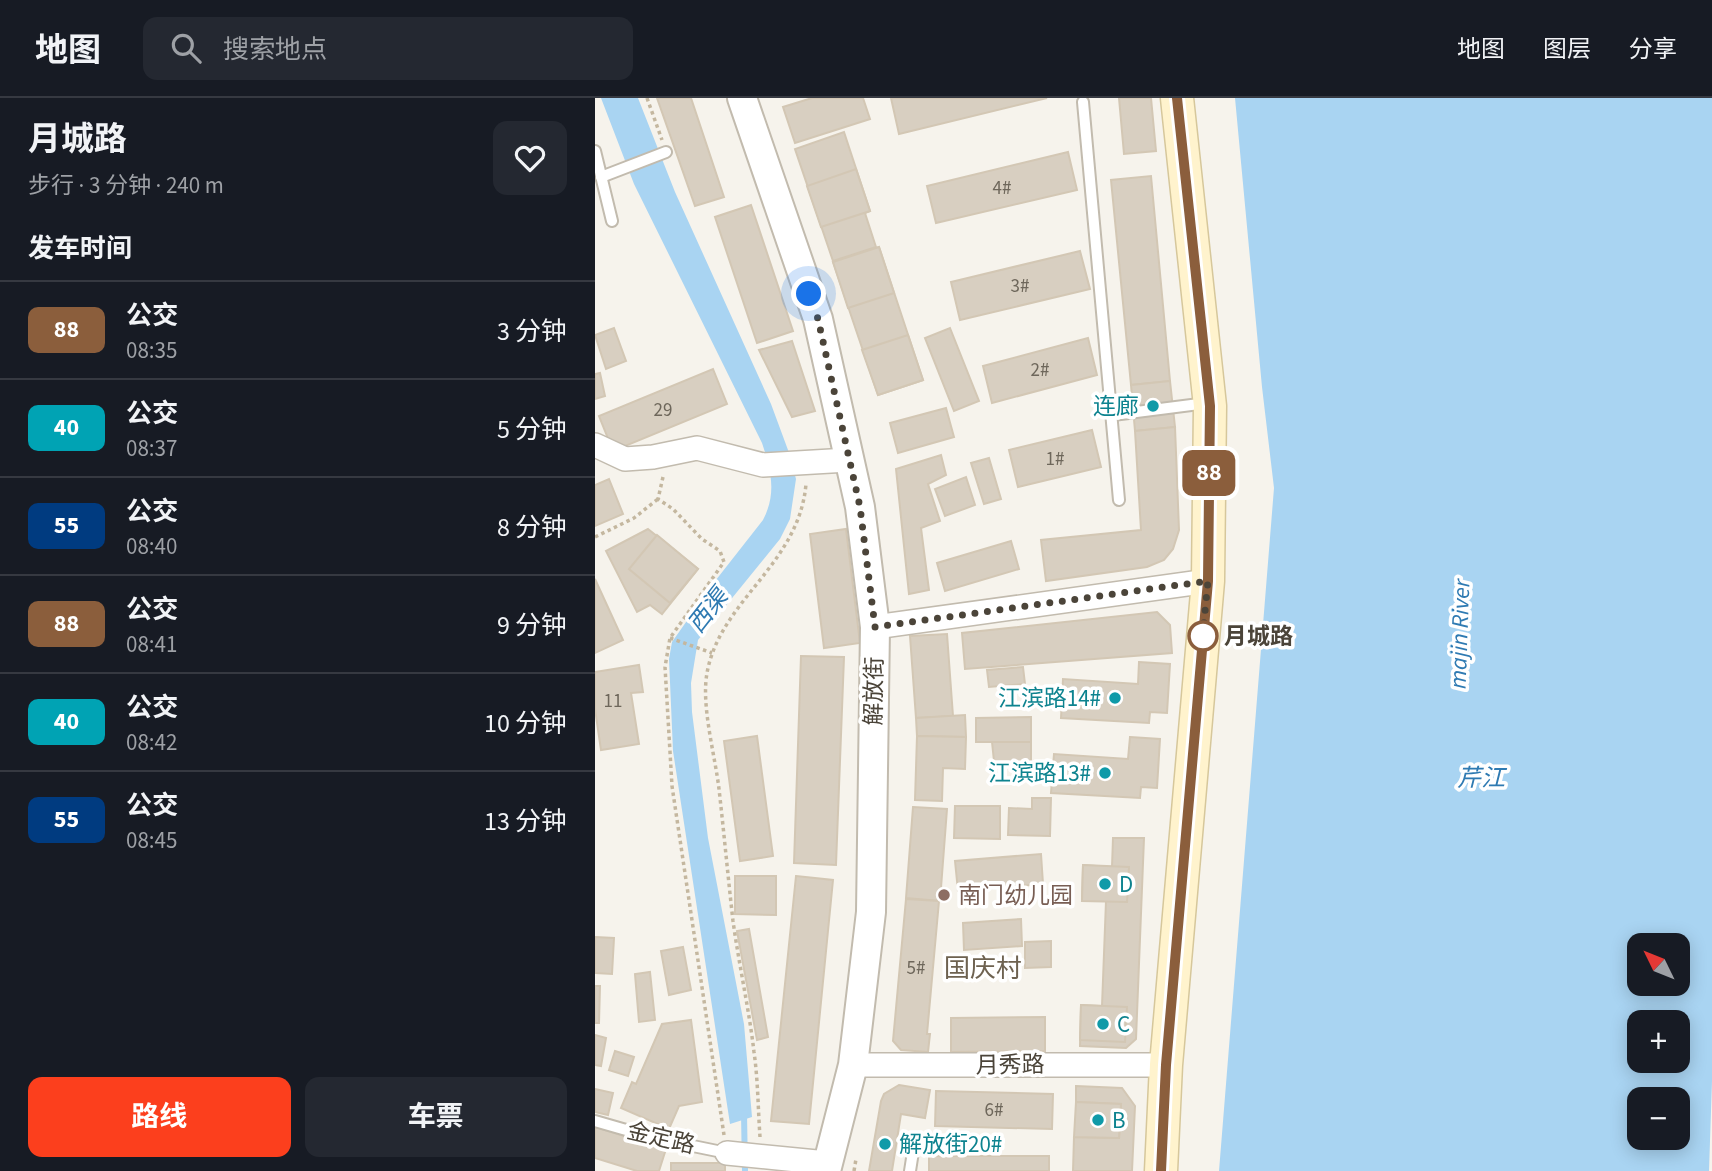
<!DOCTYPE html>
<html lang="zh">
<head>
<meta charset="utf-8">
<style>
  :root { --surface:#171b24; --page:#242831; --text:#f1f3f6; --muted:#9ea1a6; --line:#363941; --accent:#fc3f1d }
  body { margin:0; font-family:"Source Sans 3","Noto Sans SC",sans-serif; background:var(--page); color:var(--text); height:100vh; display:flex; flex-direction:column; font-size:26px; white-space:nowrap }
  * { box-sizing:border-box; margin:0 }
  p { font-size:23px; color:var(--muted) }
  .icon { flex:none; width:38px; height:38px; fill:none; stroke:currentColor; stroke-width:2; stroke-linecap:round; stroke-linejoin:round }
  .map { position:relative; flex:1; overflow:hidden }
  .drawer { display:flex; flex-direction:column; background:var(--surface); width:595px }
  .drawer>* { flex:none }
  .badge { padding:0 14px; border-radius:10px; font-size:24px; line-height:46px }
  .needle { width:46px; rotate:313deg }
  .fabs { position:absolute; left:1032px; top:835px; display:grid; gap:14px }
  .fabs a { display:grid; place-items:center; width:63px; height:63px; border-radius:14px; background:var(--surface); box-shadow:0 4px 18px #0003; font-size:35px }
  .you { position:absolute; width:35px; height:35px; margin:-18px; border:5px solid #fff; border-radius:50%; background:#1a73e8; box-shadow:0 0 0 10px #1a73e833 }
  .map>.badge { position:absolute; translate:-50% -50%; box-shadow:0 0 0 4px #fff }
  h2 { padding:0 28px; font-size:26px; line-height:63px }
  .round { display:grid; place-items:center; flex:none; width:74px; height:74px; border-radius:14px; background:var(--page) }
  .overview { display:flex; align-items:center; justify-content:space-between; height:119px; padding:0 28px }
  h1 { font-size:33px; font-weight:700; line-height:52px }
  .button { display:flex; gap:14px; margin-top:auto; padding:14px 28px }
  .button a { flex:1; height:80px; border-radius:14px; background:var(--accent); color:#fff; font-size:28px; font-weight:700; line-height:80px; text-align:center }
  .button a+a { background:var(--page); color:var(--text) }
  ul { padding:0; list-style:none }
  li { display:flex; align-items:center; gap:21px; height:98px; padding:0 28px; border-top:2px solid var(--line) }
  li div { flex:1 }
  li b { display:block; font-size:26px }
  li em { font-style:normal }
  li .badge { min-width:77px; font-weight:700; text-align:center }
  header { display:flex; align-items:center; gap:42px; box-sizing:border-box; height:98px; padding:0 35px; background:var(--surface); border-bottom:2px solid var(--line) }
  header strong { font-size:33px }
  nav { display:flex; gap:38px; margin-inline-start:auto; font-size:24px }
  .search { width:490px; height:63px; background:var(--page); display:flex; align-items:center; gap:18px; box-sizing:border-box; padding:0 24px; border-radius:14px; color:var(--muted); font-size:26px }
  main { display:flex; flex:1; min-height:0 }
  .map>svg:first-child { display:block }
</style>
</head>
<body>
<header>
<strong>地图</strong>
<div class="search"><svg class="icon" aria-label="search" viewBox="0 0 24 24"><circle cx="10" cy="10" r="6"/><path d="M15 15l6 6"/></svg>搜索地点</div>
<nav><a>地图</a><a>图层</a><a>分享</a></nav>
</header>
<main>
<section class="drawer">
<div class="overview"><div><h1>月城路</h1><p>步行 · 3 分钟 · 240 m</p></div><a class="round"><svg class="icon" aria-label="heart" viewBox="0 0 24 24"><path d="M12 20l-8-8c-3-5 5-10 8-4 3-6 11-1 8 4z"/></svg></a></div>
<h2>发车时间</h2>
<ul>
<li><span class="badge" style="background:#8b5e3c;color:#fff">88</span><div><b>公交</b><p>08:35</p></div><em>3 分钟</em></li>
<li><span class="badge" style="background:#00a3b4;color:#fff">40</span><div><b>公交</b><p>08:37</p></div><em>5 分钟</em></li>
<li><span class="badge" style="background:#003b80;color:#fff">55</span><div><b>公交</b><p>08:40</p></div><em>8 分钟</em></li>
<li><span class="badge" style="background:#8b5e3c;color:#fff">88</span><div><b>公交</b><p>08:41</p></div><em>9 分钟</em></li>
<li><span class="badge" style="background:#00a3b4;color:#fff">40</span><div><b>公交</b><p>08:42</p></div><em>10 分钟</em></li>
<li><span class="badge" style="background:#003b80;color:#fff">55</span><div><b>公交</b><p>08:45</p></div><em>13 分钟</em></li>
</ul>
<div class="button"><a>路线</a><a>车票</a></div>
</section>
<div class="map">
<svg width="1117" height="1073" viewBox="0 0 1117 1073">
  <rect width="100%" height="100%" fill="#f6f3ec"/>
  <g fill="#a9d4f2" fill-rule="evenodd">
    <path d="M6,0h37l37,94 96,212 17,46 8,29 -6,40 -10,20 -82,101 -7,43 1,29 16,126 36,186 8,93 -22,7 -57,-373 -4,-92 3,-17 40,-57 51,-65c14,-27 8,-50 -1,-77l-128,-259z"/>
    <path d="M640,0h477v983l-3,90h-490l55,-683 -12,-101zM1045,847h38v39h-38zM1045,924h38v38h-38zM1045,1001h38v39h-38z"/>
  </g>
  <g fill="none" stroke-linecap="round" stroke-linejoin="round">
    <path stroke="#a9d4f2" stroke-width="6" d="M149,1015l1,58"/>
  </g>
  <g fill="#d8cfc1" stroke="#d3c7b4" stroke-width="2">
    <path d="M62,0h34l33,99 -29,9z"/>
    <path d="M217,0h51l7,21 -75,24 -12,-36z"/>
    <path d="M296,0h156l-148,36z"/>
    <path d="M524,0h32l5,53 -32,3z"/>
    <path d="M249,34l26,79 -5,2 11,34 -43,14 -38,-112z"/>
    <path d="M473,54l9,38 -141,33 -9,-37z"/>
    <path d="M261,71l14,42 -49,16 -14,-41z"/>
    <path d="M556,78l19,205 -39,4 -20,-205z"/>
    <path d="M156,107l42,126 -36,12 -42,-126z"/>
    <path d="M284,149l44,133 -45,15 -45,-133z"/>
    <path d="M284,149l15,46 -46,15 -15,-46z"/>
    <path d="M485,153l10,38 -130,31 -9,-38z"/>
    <path d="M19,230l12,33 -20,8 -11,-34z"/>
    <path d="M355,230l29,73 -25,10 -29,-73z"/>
    <path d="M313,237l15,45 -45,15 -16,-45z"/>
    <path d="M493,240l9,37 -105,28 -9,-37z"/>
    <path d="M197,243l23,70 -23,6 -33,-67z"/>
    <path d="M118,271l14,35 -114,47 -14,-35z"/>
    <path d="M5,275l5,23 -10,3v-25z"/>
    <path d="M575,283l5,46 -40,4 -4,-46z"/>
    <path d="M351,310l8,29 -56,16 -8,-30z"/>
    <path d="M580,329l4,103 -6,19 -9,11 -17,7 -101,14 -5,-41 100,-10 -6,-99z"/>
    <path d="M497,332l9,37 -83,20 -9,-37z"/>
    <path d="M346,357l5,20 -18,9 12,37 -19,7 8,62 -20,4 -13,-125z"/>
    <path d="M394,360l12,41 -17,5 -13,-41z"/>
    <path d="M371,379l9,28 -30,11 -10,-27z"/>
    <path d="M14,381l14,35 -28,12v-41z"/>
    <path d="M53,431l50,40 -36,45 -12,-9 -13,7 -31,-61z"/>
    <path d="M251,431l14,114 -36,5 -14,-114z"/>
    <path d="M62,437l41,34 -28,34 -41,-34z"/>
    <path d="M416,443l8,28 -74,22 -8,-28z"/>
    <path d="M0,481l28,61 -28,13z"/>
    <path d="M562,514l13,13 2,28 -207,16 -3,-36z"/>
    <path d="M352,536l6,82 -37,2 -6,-82z"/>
    <path d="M206,558l43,1 -8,208 -42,-2z"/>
    <path d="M544,564l31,2 -3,49 -17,-1 -1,11 -88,-5 2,-39 75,5z"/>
    <path d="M44,567l4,27 -12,1 8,51 -38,6 -6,-41v-37z"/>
    <path d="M428,569l2,17 -36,3 -2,-17z"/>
    <path d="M370,617l1,22 -49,-1 -1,-18z"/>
    <path d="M436,619v25h-55v-24z"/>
    <path d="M162,638l16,120 -33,5 -16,-120z"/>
    <path d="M322,638l49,1 -1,32 -22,-1 -1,33 -27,-1z"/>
    <path d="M535,639l30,2 -3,49 -16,-1 -1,11 -89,-5 3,-39 74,5z"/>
    <path d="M397,644h39v21l-37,-2z"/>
    <path d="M437,700h19l-1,38 -42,-1 1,-27 23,1z"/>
    <path d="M360,708h45v33l-46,-1z"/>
    <path d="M318,709l34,2 -7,92 -34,-3z"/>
    <path d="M518,740h31l-8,201 -10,9 -46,-2 1,-41 21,1 4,-105h-24l1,-36 29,2z"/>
    <path d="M446,756l2,30 -85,7 -3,-30z"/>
    <path d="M488,767l46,2 -2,35 -45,-1z"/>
    <path d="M140,778h41v39l-41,-1z"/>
    <path d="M201,778l37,4 -24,244 -38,-3z"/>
    <path d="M311,801l33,2 -12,133h3l-2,18 -27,-2 -8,-9z"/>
    <path d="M426,821l1,27 -58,4 -1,-27z"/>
    <path d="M154,831l19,108 -11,3 -20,-109z"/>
    <path d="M0,839l19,1 -2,36 -17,-1z"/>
    <path d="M456,843v26l-26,1v-26z"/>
    <path d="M88,849l8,43 -22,5 -8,-44z"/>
    <path d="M55,874l5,48 -16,2 -4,-48z"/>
    <path d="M0,888h5l-1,37h-4z"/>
    <path d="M486,907l46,2 -2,35 -45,-2z"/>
    <path d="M450,919v34l-94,1v-34z"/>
    <path d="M96,922l11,82 -23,4 -10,23 -48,-21 11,-26 4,2 26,-60z"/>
    <path d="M0,937l11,3 -5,28 -6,-1z"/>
    <path d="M20,953l19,6 -6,19 -19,-6z"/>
    <path d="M304,987l31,5 -5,28 -24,-4 -9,57h-23l12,-70 3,-7z"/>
    <path d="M481,988l46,2 13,18 -3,65h-59l1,-34 45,1 2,-34 -45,-2z"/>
    <path d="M0,991l18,4 -5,22 -13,-3z"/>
    <path d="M341,993l117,3 -1,35 -117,-3z"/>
    <path d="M481,1004l45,2 -2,34 -45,-1z"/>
    <path d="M0,1029l71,22 -7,22h-22l-42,-13z"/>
    <rect x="334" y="1058" width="120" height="15"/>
    <rect x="76" y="1065" width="54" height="8"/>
  </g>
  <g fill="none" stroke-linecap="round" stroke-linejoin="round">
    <g stroke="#c2bbae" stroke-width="14">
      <g id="service">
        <path d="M488,4l36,398"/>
        <path d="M0,53l17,70"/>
        <path d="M6,79l65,-25"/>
        <path d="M518,317l94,-12"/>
        <path d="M0,1023l59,17 73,15"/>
        <path d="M315,1073l5,-32"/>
      </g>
    </g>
    <g stroke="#c2bbae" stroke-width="26">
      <g id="minor">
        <path d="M0,347l30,14 28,-2 44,-9 66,17 85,-5"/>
        <path d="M280,529l333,-46"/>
        <path d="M258,967h313"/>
        <path d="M132,1055l100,10"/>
      </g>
    </g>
    <g stroke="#c2bbae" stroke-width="32">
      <path id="tertiary" d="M147,0l76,221 42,188 15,120 -4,285 -18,153 -27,106"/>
    </g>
    <g stroke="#d6c79b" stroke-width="35">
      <path id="secondary" d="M566,1073l5,-106 42,-484 2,-175 -33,-308"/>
    </g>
    <g stroke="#c4b79f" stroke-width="3.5" stroke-dasharray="3.5 3.5" stroke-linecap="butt">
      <path d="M52,0l15,42"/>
      <path d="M68,379l-5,22 15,10 29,30 18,12 4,11 -54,76 -5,29 7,119 52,349"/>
      <path d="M0,439l39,-19 24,-19"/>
      <path d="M75,540l42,15"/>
      <path d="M165,1039c-2,-28 -2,-57 -6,-85 -5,-43 -15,-87 -21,-131 -5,-44 -9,-88 -14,-132 -4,-34 -18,-83 -12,-116 13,-73 92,-108 99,-189"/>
      <path d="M259,1073l2,-12"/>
    </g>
    <use href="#service" stroke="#fff" stroke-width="10"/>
    <use href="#minor" stroke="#fff" stroke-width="23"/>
    <use href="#tertiary" stroke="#fff" stroke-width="28"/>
    <use href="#secondary" stroke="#fff3cd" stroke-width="32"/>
  </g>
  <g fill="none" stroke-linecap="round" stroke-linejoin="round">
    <g stroke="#fff" stroke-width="16">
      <path id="line" d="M566,1073l5,-106 42,-484 2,-175 -33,-308"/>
    </g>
    <use href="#line" stroke="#8b5e3c" stroke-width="10"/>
    <path stroke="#4b4439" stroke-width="7" stroke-dasharray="0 12.6" d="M214,196l9,25 42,188 15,120 333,-46 -6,61 1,-6"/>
  </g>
  <g fill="#0f9aa8" stroke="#fff" stroke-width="2.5">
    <circle cx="558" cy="308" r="7"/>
    <circle cx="520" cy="600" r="7"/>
    <circle cx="510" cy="675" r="7"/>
    <circle cx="510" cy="786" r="7"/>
    <circle cx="508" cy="926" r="7"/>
    <circle cx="503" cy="1022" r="7"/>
    <circle cx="290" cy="1046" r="7"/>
  </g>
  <circle fill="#fff" stroke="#8b5e3c" stroke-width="3.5" cx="608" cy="538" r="14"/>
  <circle fill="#8d6e63" stroke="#fff" stroke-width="2.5" cx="349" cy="797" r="7"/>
  <g text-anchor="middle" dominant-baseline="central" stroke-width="7" stroke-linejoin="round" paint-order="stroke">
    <g font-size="19" fill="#6e675b">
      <text x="407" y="90">4#</text>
      <text x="425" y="188">3#</text>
      <text x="445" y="272">2#</text>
      <text x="68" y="312">29</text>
      <text x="460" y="361">1#</text>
      <text x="18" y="603">11</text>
      <text x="321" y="870">5#</text>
      <text x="399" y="1012">6#</text>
    </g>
    <g font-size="23" fill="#0d838f" stroke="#fff" text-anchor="start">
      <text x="544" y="308" text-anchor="end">连廊</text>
      <text x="506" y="600" text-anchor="end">江滨路14#</text>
      <text x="496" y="675" text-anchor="end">江滨路13#</text>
      <text x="524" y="786">D</text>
      <text x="522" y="926">C</text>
      <text x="517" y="1022">B</text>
      <text x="304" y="1046">解放街20#</text>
    </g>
    <g font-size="23" font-weight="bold" fill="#4b4439" stroke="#fff" text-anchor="start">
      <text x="629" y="538">月城路</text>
    </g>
    <g font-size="23" fill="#4b4439" stroke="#fff">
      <text transform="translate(279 593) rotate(-89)">解放街</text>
      <text transform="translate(415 967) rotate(-1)">月秀路</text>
      <text transform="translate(66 1040) rotate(13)">金定路</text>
    </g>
    <g font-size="23" fill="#785e54" stroke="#fff" text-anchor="start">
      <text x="363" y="797">南门幼儿园</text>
    </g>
    <g font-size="24" font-style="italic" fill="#2e7ab2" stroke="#fff">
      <text transform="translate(113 513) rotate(-52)">西渠</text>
      <text transform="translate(865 536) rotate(-88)">majin River</text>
      <text x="886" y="680">芹江</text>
    </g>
    <g font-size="26" fill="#6e6250" stroke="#fff">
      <text x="388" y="870">国庆村</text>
    </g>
  </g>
</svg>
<div class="fabs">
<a><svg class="needle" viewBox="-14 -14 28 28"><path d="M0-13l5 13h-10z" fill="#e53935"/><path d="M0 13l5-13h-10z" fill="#9ea1a6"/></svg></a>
<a>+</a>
<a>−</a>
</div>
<div class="you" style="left:214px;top:196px"></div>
<b class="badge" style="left:614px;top:375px;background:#8b5e3c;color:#fff">88</b>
</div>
</main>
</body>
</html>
